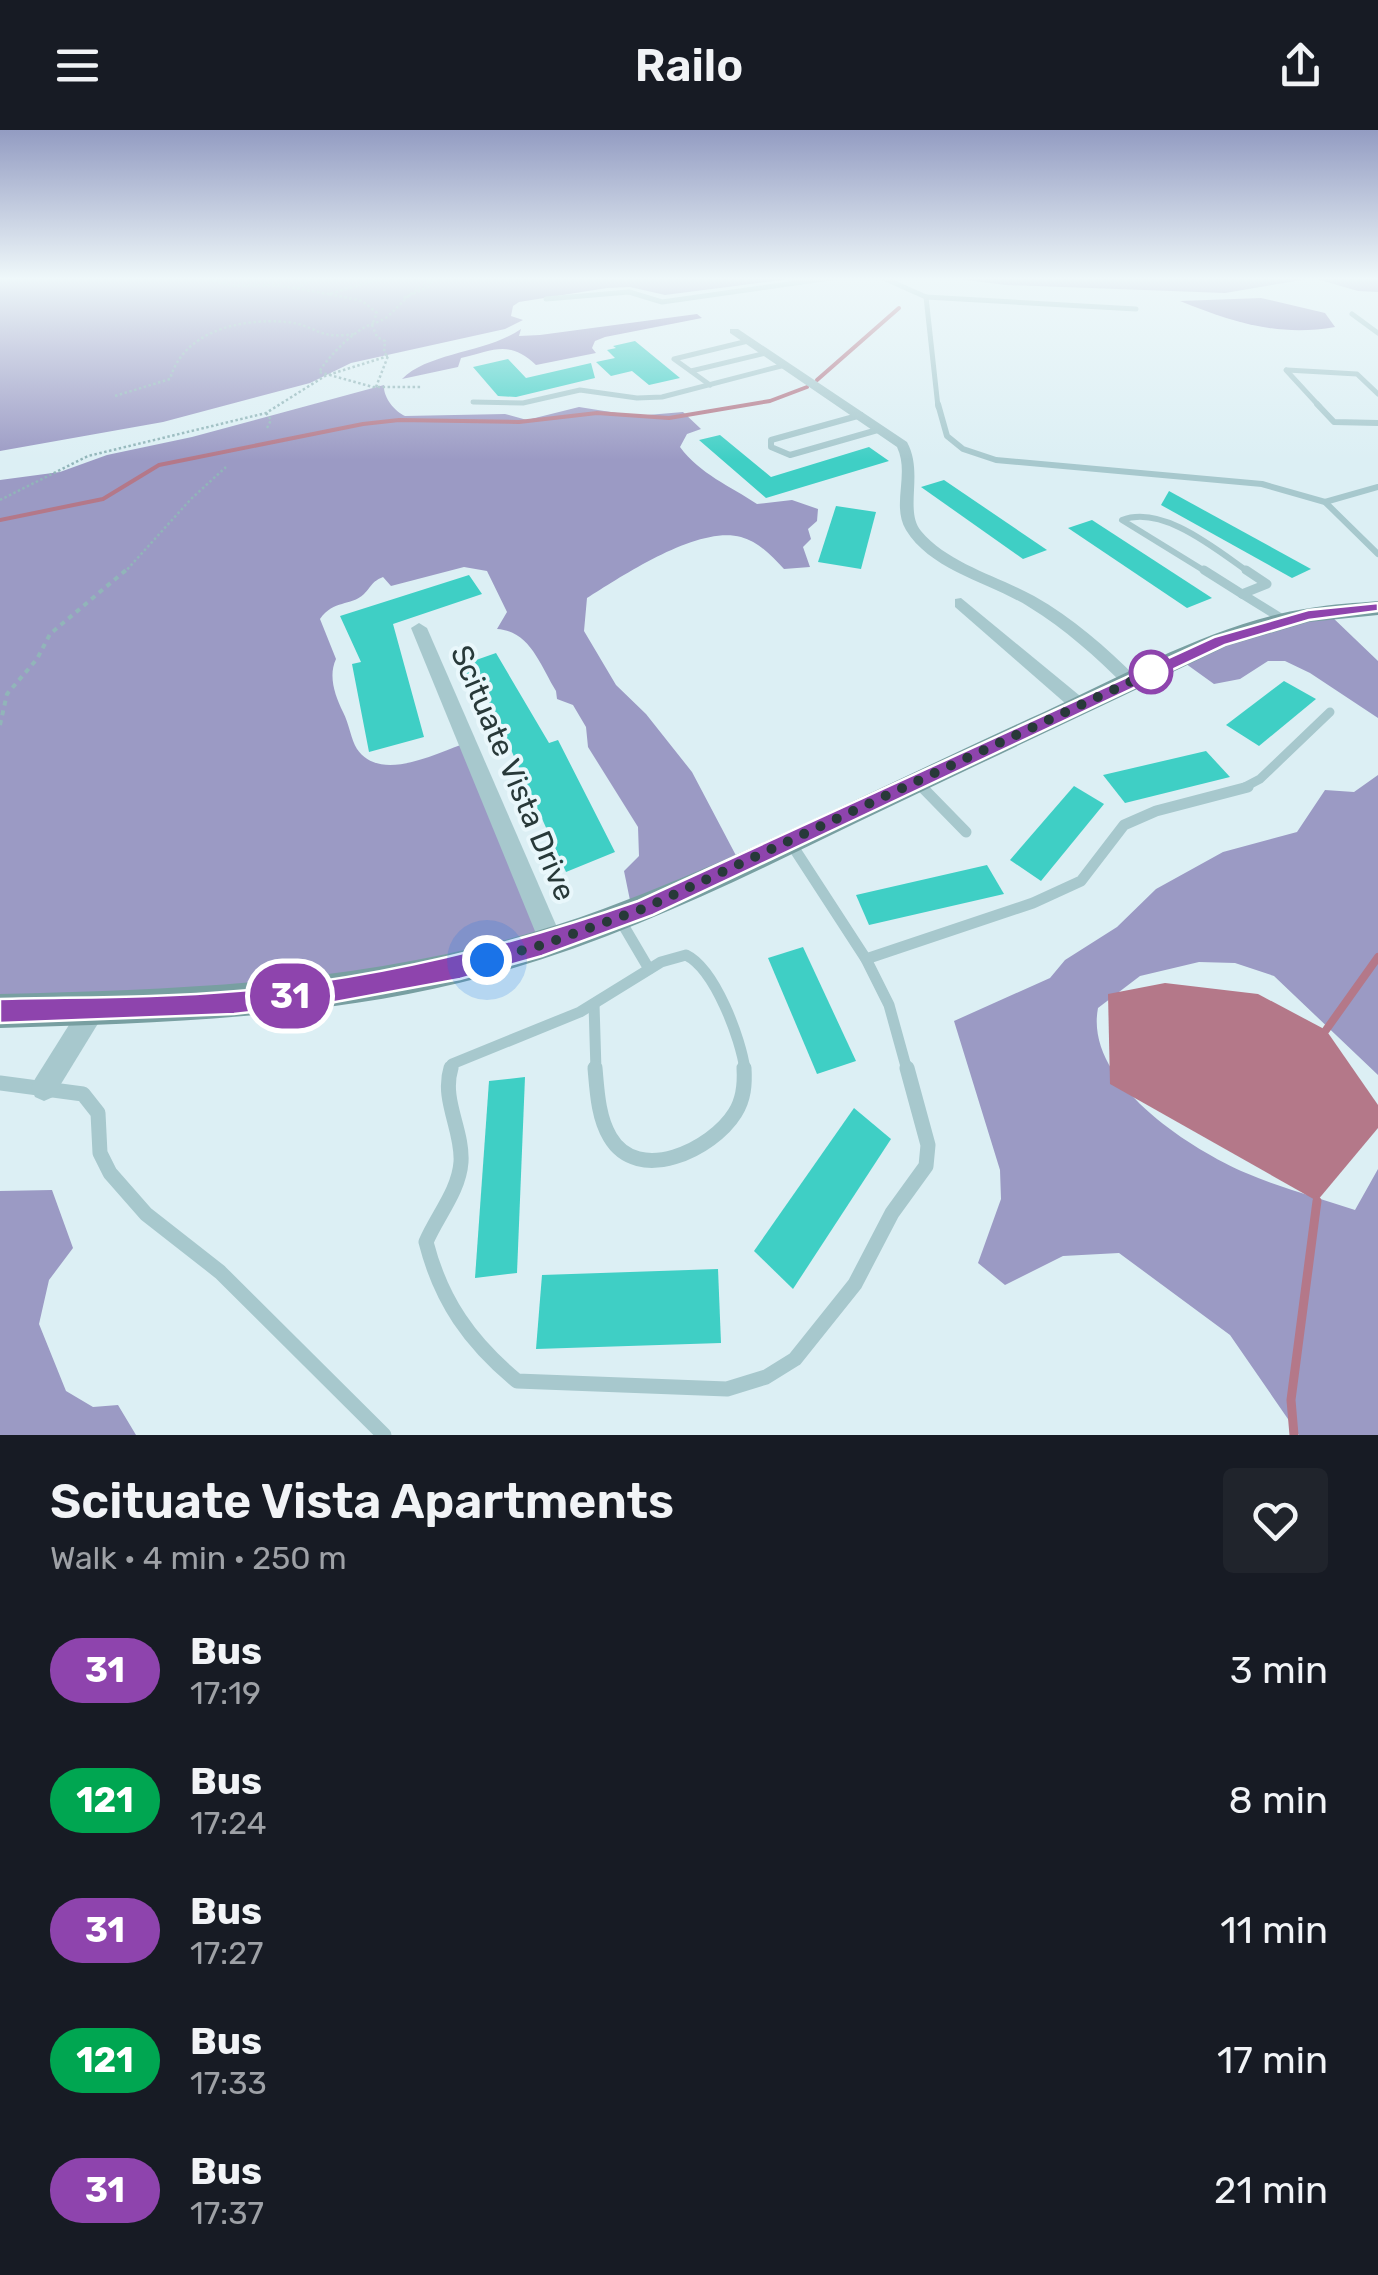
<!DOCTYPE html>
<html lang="en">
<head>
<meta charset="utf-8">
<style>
  :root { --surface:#171b24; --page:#20242c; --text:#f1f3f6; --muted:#9ea1a6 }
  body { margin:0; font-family:Rubik,sans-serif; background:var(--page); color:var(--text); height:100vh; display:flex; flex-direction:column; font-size:38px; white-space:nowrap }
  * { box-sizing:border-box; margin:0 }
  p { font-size:32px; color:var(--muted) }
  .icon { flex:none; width:55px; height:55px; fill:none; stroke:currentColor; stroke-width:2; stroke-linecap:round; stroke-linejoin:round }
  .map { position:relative; height:1305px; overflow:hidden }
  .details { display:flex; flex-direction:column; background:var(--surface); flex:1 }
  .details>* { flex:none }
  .badge { padding:0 20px; border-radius:32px; font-size:35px; line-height:65px }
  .you { position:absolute; width:50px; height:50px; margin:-25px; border:8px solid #fff; border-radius:50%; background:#1a73e8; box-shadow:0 0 0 15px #1a73e833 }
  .map>.badge { position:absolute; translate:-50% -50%; box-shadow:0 0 0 5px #fff }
  .round { display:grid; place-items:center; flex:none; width:105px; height:105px; border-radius:10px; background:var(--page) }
  .headline { display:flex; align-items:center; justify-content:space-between; height:170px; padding:0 50px }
  h1 { font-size:48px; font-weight:600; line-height:75px }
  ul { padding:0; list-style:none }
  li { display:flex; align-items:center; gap:30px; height:130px; padding:0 50px }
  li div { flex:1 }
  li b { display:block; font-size:38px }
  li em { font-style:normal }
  li .badge { min-width:110px; font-weight:700; text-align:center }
  header { display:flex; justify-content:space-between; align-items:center; height:130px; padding:0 50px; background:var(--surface); font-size:45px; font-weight:600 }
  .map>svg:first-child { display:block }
</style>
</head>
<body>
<header><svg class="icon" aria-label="menu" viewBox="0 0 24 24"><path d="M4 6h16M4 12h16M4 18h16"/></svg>Railo<svg class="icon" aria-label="share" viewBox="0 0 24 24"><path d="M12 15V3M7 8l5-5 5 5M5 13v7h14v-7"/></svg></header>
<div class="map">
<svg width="1378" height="1305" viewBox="0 0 1378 1305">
  <rect width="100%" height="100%" fill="#dceff4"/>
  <g fill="#9b9ac4">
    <path d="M0,147h805l-140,18 -35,-8 -23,1 -88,14 -6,4 -2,10 12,4 -18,9 -154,34 -41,20 -147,39 -163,29z"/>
    <path d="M942,147h436v15l-20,-1 -45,-13 -88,15 -219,-8z"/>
    <path d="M1261,168l64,15 10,14c-57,10 -103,-5 -155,-26z"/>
    <path d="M697,184l5,4 -97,19 -10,4 -3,7 4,5 -60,12c-27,-26 -43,-14 -75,-7l-3,9 -56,12c27,-27 85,-26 119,-50l-2,7 21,-1z"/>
    <path d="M384,255c-1,12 10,26 21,31l100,-2 22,6 52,-13 57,9 47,-4 18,17 -14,5 -7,13c20,27 50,39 77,57l35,-4 26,9 -1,12 -9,8 3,10 -8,8 7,20 -26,2c-12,-13 -25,-27 -43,-32 -43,-12 -119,39 -154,61l-3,33 32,54 30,29 46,58 49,93 -109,45 -8,-39 15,-15 -1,-29 -50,-80 -2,-20 -13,-22 -16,-6 -1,-8c-16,-26 -26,-60 -59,-62l10,-17 -20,-41 -23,-4 -73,19 -8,-9c-12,5 -11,9 -19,17 -14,13 -30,5 -44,25l16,40c-8,17 -1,37 7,53 6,11 8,28 14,37 24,35 81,3 112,-7l81,199 -160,44 -390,29v-534l60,-8 47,-17 85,-18z"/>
    <path d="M1330,485l48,46v57l-68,-45 -25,-12h-17l-28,18 -26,5 -32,-23 34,-17z"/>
    <path d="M1378,645v300l-104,-99 -39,-13 -36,-1 -59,14 -42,32c-14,73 90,140 148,165 35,15 73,25 109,37l23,-41v266h-79l-69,-100 -111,-82 -56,3 -58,29 -27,-22 23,-64 -1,-29 -46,-149 96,-43 15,-18 52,-33 39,-38 67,-37 74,-20 28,-42 29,2z"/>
    <path d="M52,1060l21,58 -24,32 -10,44 27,67 27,16 25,-2 18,30h-136v-244z"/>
  </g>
  <path fill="#b47889" d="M1165,853l93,11 68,36 52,75v23l-61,73 -207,-117 -2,-90z"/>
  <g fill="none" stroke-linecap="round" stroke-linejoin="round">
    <g stroke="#b47889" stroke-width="4">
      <path d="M817,250l82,-72"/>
      <path d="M0,390l103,-21 56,-34 204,-41 36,-4 120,2 78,-9 72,5 101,-17 37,-14"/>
    </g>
    <path stroke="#b47889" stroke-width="8" d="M1326,900l52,-73"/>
    <path stroke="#b47889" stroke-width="9" d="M1294,1305l-3,-35 26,-199"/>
  </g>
  <g fill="#3fcfc5">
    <path d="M635,211l45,37 -31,7 -17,-14 -21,5 -15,-14 19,-4 -8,-8 9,-2 -3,-2z"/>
    <path d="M508,229l18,19 65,-15 4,15 -79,19 -18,-1 -25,-29z"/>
    <path d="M720,305l51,42 98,-30 20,14 -123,37 -67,-58z"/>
    <path d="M944,350l103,70 -24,9 -102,-72z"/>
    <path d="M1169,361l142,78 -19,9 -131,-73z"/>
    <path d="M836,376l40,6 -15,57 -43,-7z"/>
    <path d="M1092,390l120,78 -25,10 -119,-80z"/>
    <path d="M469,445l13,19 -89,30 31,113 -55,15 -17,-88 9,-2 -21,-46z"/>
    <path d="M496,523l53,90 9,-3 57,112 -49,20 -63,-140 -7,3 -37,-69z"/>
    <path d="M1284,551l32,18 -57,47 -33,-21z"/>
    <path d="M1206,621l24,26 -105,26 -22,-28z"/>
    <path d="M1074,656l30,18 -63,77 -31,-21z"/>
    <path d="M987,735l17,29 -135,31 -13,-30z"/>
    <path d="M803,817l53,114 -39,13 -49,-116z"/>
    <path d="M525,947l-8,196 -42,5 14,-197z"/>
    <path d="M854,978l37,31 -98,150 -39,-38z"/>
    <path d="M718,1139l3,74 -185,6 6,-74z"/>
  </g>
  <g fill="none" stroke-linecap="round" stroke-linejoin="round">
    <g stroke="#91b5b9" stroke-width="2.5" stroke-dasharray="2.5 2.5" stroke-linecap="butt">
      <path d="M204,147l28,9 45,-1 52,9"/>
      <path d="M413,147l18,4 7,-4"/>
      <path d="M297,159l16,-12"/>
      <path d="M404,168l24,-11 3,-6c-20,9 -28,22 -44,36 -6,5 -15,6 -22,10 -16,9 -36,29 -46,45l54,15h48"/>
      <path d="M376,257l12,-31 -4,-3 1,-12 -8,-4 -5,-12 5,-12 -15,-12 -33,-7 57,-17"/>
      <path d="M115,266l55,-17c14,-49 72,-61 117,-57 30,3 29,18 68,12"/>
      <path d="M266,283l5,7 -5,10"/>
      <path d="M0,370l88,-44 178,-43 59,-37 63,-20"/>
      <path d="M124,443l67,-74 35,-32"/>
    </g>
    <path stroke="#91b5b9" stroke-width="4" stroke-dasharray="5 5" stroke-linecap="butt" d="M0,595l7,-31 30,-35 13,-25 76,-64"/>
    <g stroke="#a7c8cd" stroke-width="5">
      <path d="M881,147l45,20 12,110"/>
      <path d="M926,167l210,12"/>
      <path d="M546,169l83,-7 33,10 176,-25"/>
      <path d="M1352,184l26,19"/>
      <path d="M1286,240l34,37"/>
      <path d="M1287,240l70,4 21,20"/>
      <path d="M691,241l75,-18"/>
      <path d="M710,255l-36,-26 74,-18"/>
      <path d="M473,272l50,1 57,-13 57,8 25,-1 123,-32"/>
    </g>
    <g stroke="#a7c8cd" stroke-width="6">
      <path d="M938,274l9,32 16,13 33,11 266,24 63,18 53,52"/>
      <path d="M1317,274l17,18 44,1"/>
      <path d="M861,285l-90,25v7l19,8 91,-26"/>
      <path d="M1325,372l53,-15"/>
      <path d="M1208,443l-86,-53c41,-16 96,31 128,53"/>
    </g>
    <g stroke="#a7c8cd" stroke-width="9">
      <path d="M1204,440l38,24"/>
      <path d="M1242,464l42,26"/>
      <path d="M1242,464l25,-10 -21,-14"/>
      <path d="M917,652l7,7"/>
      <path d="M1241,659l19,-10 70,-67"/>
    </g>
    <g stroke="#a7c8cd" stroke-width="11">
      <path d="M922,657l44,45"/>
      <path d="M790,712l76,117 23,46 18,65"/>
      <path d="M619,788l30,51"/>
      <path d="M866,829l167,-56 48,-22 43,-56 32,-14 92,-24"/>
      <path d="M594,874l2,66"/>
      <path d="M450,940l2,-6 128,-52 81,-50 25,-7c29,14 55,84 59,115"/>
    </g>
    <g stroke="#a7c8cd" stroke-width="15">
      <path d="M451,938c-10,32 12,62 10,94 -2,29 -24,54 -35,80 15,59 44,100 91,139l210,8 39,-12 29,-18 60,-75 37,-71 34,-47 2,-21 -21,-77"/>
      <path d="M595,938c2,22 3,49 15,69 28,48 102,13 125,-24 9,-14 10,-29 9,-45"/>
      <path d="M0,953l83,11 15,19 2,40 10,20 36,41 74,58 164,163"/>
    </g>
    <g fill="#a7c8cd" fill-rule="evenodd">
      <path d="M730,199h8l169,113c17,31 -3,68 14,89 28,33 77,45 113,65 39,22 72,51 103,82l3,4 -3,4h-12c-29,-29 -60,-57 -96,-79 -38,-24 -98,-36 -123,-77 -15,-25 4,-56 -9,-83l-167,-114z"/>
      <path d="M961,468l124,102 3,5 -3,5h-12l-118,-103v-8z"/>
      <path d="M419,493l8,5 136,313 -4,8 -8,3 -8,-3 -4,-8 -128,-313z"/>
      <path d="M93,867l9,4 3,8 -3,8 -49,80 -9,4 -9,-4 -4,-9 4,-9 49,-78z"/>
    </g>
    <path fill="#789fa1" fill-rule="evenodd" d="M1378,471v14l-69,7 -82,24c-123,59 -246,117 -369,176 -129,63 -259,127 -399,161 -150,36 -306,40 -459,45v-34c204,-5 409,-13 603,-85 150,-56 295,-131 441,-197 85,-39 173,-90 266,-104 23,-4 46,-5 68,-7z"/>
  </g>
  <linearGradient id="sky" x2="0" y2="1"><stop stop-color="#939cc2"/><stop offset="0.45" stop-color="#eff8fa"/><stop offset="1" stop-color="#eff8fa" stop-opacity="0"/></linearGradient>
  <rect width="1378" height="330" fill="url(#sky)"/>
  <path fill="#8e44ad" stroke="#fff" stroke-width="2.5" d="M1378,473v8l-69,9 -84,25 -572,270 -111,41 -82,23 -130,24 -96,11 -234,9v-24c79,-2 158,-1 237,-8 138,-12 270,-44 401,-90l576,-264 94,-27z"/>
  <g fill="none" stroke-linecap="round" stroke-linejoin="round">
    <path stroke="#283939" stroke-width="10" stroke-dasharray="0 18" d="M487,830l55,-15 103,-37 515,-240 -9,4"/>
  </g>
  <circle fill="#fff" stroke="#8e44ad" stroke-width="5" cx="1151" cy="542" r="20"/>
  <g text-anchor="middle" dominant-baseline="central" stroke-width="8" stroke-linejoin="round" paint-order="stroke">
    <g font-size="30" fill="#283939" stroke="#e9f7fb">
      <text transform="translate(513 643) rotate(67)">Scituate Vista Drive</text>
    </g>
  </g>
</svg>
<div class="you" style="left:487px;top:830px"></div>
<b class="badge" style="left:290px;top:866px;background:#8e44ad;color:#fff">31</b>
</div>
<section class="details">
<div class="headline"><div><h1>Scituate Vista Apartments</h1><p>Walk · 4 min · 250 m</p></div><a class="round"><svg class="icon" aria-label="heart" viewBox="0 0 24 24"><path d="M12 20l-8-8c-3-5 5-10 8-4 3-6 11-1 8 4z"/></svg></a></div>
<ul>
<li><span class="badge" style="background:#8e44ad;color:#fff">31</span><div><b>Bus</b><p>17:19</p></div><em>3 min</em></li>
<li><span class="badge" style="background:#00a651;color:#fff">121</span><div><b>Bus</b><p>17:24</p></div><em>8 min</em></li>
<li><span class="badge" style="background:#8e44ad;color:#fff">31</span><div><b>Bus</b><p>17:27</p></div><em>11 min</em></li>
<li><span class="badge" style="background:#00a651;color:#fff">121</span><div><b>Bus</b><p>17:33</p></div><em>17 min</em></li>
<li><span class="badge" style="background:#8e44ad;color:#fff">31</span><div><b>Bus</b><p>17:37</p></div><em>21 min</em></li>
</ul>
</section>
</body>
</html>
